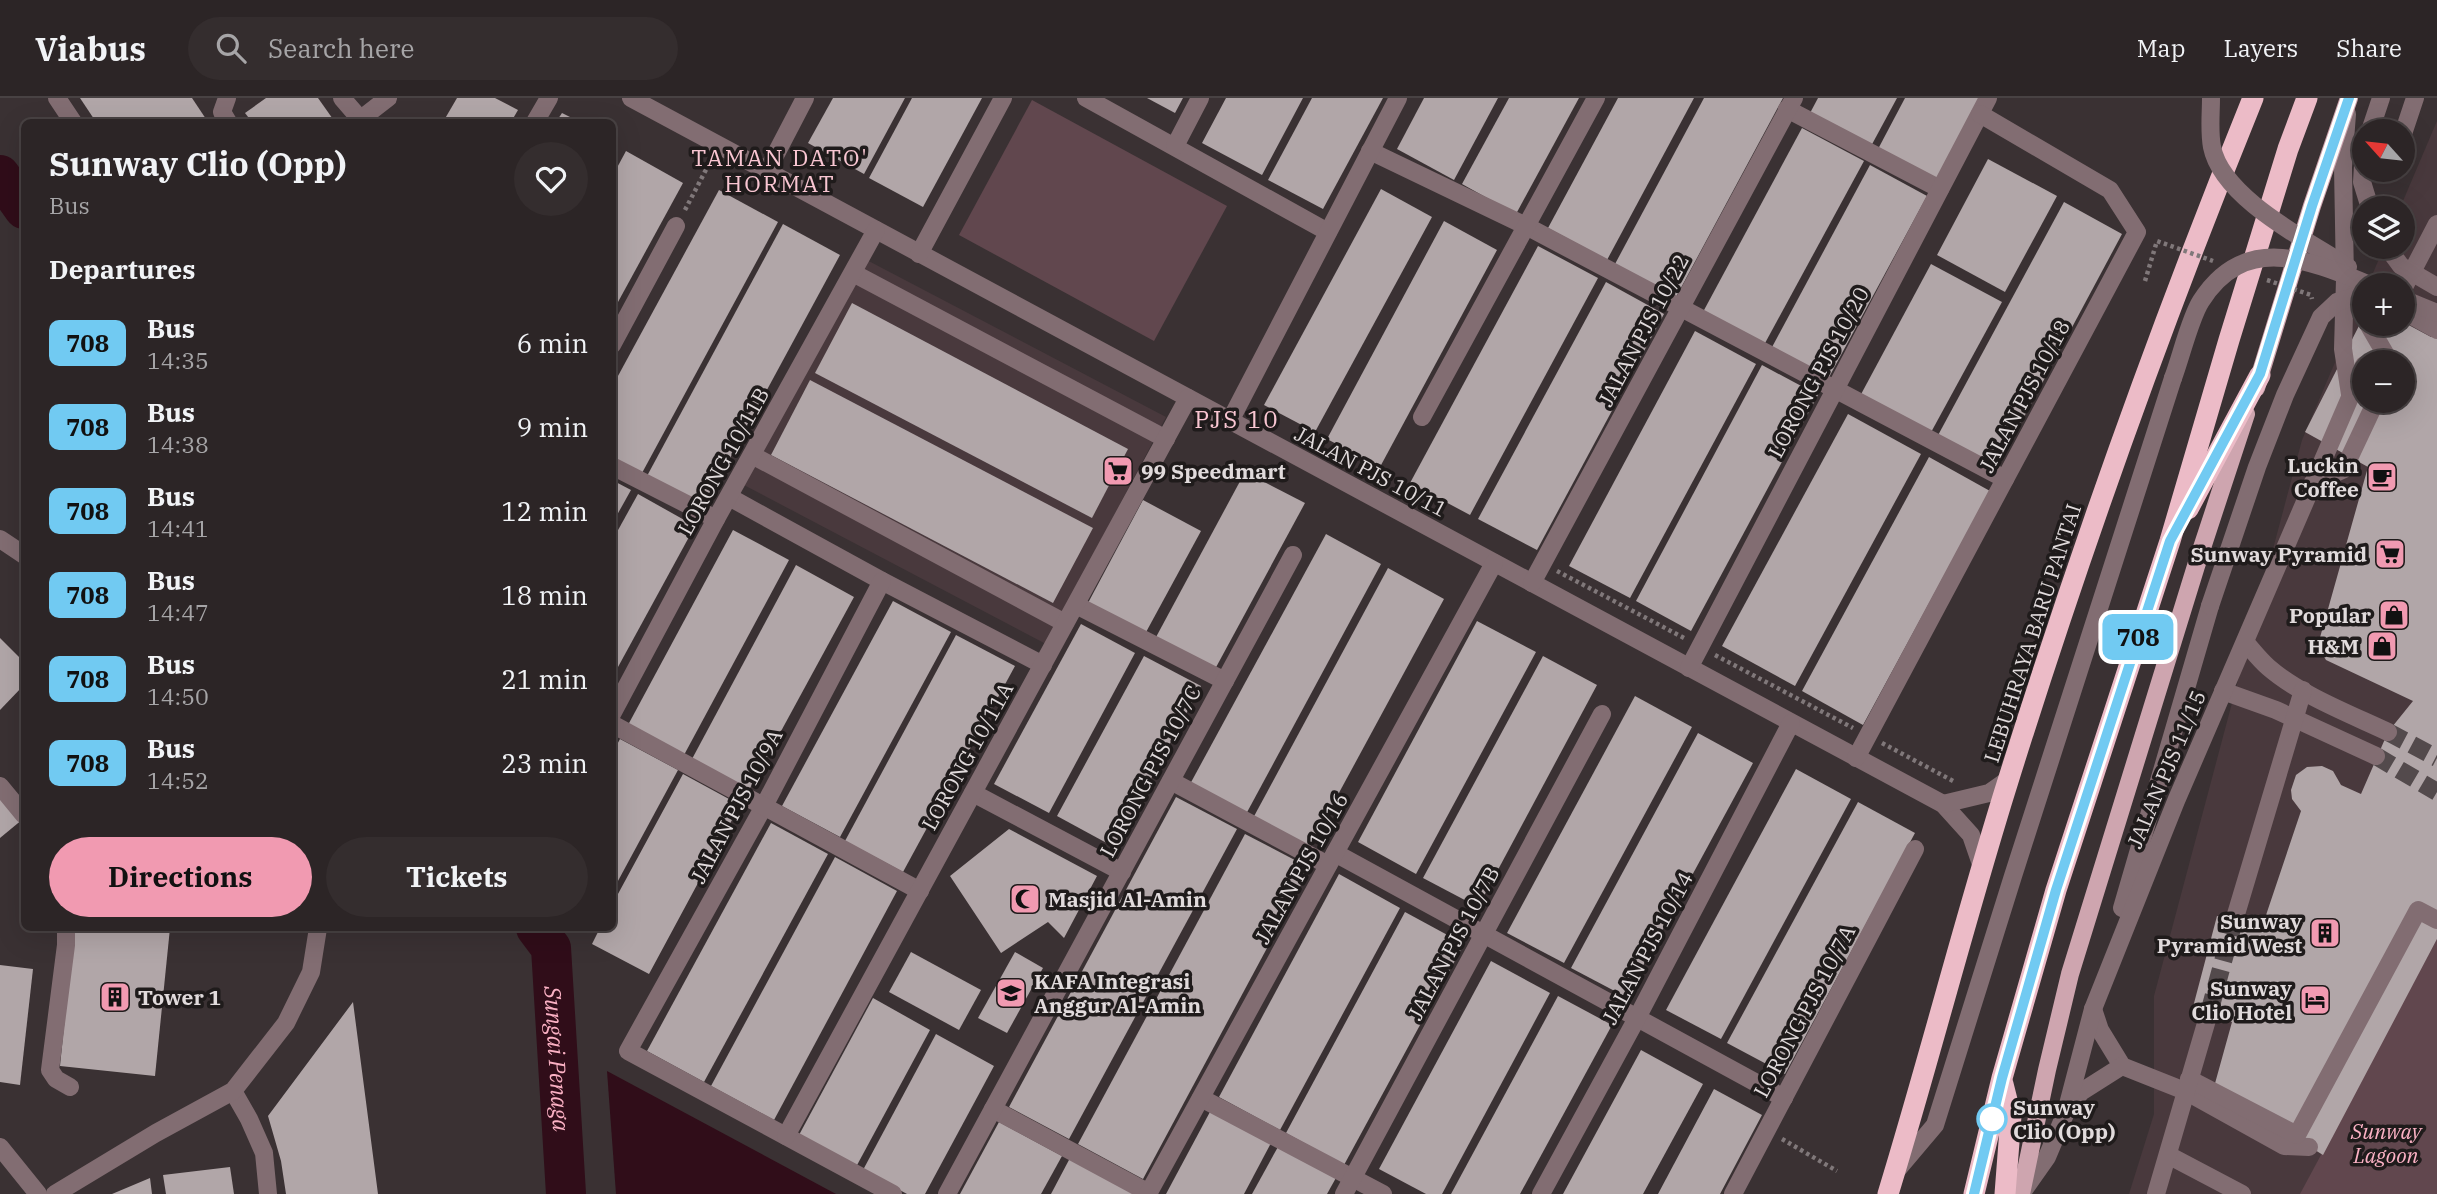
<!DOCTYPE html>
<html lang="en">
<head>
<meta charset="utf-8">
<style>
  :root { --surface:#2c2526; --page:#342d2e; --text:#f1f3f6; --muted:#a6a5a7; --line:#484243; --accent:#f19ab1 }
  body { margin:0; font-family:"IBM Plex Serif",serif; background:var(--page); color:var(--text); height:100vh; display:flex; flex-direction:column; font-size:26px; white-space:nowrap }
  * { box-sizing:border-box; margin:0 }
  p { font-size:23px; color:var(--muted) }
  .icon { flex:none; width:38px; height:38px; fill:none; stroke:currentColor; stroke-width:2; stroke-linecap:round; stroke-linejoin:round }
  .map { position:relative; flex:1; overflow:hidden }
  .sheet { position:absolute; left:21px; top:21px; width:595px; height:812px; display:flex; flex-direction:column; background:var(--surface); border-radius:10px; box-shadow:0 7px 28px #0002,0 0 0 2px var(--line) }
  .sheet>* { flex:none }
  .badge { padding:0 14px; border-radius:10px; font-size:24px; line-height:46px }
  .needle { width:46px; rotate:297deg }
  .buttons { position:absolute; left:2352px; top:21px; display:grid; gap:14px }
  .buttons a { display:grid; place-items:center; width:63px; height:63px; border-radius:50%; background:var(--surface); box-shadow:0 7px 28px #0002,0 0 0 2px var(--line); font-size:35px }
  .map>.badge { position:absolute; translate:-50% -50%; box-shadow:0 0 0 4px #fff }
  h2 { padding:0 28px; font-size:26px; line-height:63px }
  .round { display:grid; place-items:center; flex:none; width:74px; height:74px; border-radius:37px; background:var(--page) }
  .headline { display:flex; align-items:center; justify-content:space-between; height:119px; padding:0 28px }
  h1 { font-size:33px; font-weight:800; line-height:52px }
  .action { display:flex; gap:14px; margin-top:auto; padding:14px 28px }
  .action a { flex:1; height:80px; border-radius:42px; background:var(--accent); color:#111; font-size:28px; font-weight:800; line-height:80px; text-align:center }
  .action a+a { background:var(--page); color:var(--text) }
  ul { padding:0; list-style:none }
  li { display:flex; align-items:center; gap:21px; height:84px; padding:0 28px }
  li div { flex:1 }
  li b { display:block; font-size:26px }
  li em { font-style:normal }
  li .badge { min-width:77px; font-weight:700; text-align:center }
  header { display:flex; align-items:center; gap:42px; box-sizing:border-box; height:98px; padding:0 35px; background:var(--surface); border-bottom:2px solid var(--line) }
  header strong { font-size:33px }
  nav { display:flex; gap:38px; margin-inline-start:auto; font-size:24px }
  .search { width:490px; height:63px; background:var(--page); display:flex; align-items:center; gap:18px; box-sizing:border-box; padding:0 24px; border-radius:38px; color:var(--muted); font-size:26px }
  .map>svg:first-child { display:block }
</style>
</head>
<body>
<header>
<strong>Viabus</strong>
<div class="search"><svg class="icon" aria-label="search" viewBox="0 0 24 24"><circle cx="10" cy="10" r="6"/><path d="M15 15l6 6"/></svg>Search here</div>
<nav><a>Map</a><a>Layers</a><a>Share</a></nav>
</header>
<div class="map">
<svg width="2437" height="1096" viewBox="0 0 2437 1096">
  <rect width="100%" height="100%" fill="#3a3133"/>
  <g fill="#49393d" fill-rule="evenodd">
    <path d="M2437,23v1073h-308l25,-80v-118l148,-556 62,-146v30h39v-39h-35l16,-38h19v-39h-3zM2364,264h39v39h-39z"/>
    <path d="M861,159l305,160 -120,227 -304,-160z"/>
  </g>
  <g fill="#61474e">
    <path d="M1032,2l195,106 -73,135 -195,-106z"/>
    <path d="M2437,841v255h-137z"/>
  </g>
  <path fill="#300d19" d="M607,973l229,123h-220z"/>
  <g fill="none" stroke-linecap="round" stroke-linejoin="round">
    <g stroke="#300d19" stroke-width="40">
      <path d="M0,77l24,34"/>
      <path id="s1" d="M536,830l15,20 15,246"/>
    </g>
  </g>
  <g fill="#b1a6a8" fill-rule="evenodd">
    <path d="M80,0h112l16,24h-112z"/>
    <path d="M266,0h52l17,24h-83l-7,-9z"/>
    <path d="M457,0h38l23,12 -7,12h-68z"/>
    <path d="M833,0h72l-41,76 -56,-31z"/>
    <path d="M912,0h70l-59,109 -54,-29z"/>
    <path d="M1147,0h36l-8,15z"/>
    <path d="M1226,0h77l-41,77 -60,-32z"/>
    <path d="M1312,0h71l-60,111 -55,-29z"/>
    <path d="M1424,0h74l-44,82 -57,-31z"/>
    <path d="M1509,0h70l-63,116 -54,-30z"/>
    <path d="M1618,0h76l-87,162 -59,-32z"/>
    <path d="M1704,0h79l-107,199 -61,-33z"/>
    <path d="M1818,0h79l-27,50 -61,-33z"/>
    <path d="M1905,0h76l-46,84 -58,-31z"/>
    <path d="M562,15l18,9h-24z"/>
    <path d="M1802,30l62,33 -100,184 -61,-33z"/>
    <path d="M626,53l57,32 -71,130v-136z"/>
    <path d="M1988,61l69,37 -52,96 -68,-37z"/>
    <path d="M1870,67l57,31 -99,183 -57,-30z"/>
    <path d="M1381,91l51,28 -117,215 -51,-27z"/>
    <path d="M719,92l59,32 -136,251 -30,-16v-70z"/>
    <path d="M2064,104l58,32 -127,237 -59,-32z"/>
    <path d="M1444,123l53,29 -117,217 -53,-28z"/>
    <path d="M783,126l57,31 -136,251 -57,-30z"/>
    <path d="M1538,148l60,32 -128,237 -60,-32z"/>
    <path d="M1931,166l71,38 -73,134 -70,-38z"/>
    <path d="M1606,184l58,32 -127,236 -59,-31z"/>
    <path d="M852,205l276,146 -36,69 -277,-145z"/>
    <path d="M2364,218v8h39v-2l28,15 6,-12v614l-114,216 -109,-68 18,-65 -39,-15 24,-91 45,11 39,-116 -9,-12 -1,-9 5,-15 11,-8 15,-1 11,5 8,14 20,9 27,-62 25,-31 -87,-41 -5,-8 -2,-11 49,-174 -63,-35zM2364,264h39v39h-39z"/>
    <path d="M1695,233l61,33 -126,234 -61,-32z"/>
    <path d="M1762,267l56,30 -127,236 -55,-30z"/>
    <path d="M810,282l283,148 -40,75 -282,-148z"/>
    <path d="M1848,316l73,40 -126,232 -73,-40z"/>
    <path d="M1929,359l61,34 -127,234 -61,-34z"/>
    <path d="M1245,374l60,31 -91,168 -59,-32z"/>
    <path d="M612,382l19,10 -19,34z"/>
    <path d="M638,396l57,32 -83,152v-137z"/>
    <path d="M1143,402l58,31 -56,103 -57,-31z"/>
    <path d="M733,432l56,30 -105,195 -56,-30z"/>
    <path d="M1326,436l55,30 -136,252 -56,-30z"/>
    <path d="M796,467l58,32 -105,193 -57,-31z"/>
    <path d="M1388,470l56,31 -136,251 -56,-30z"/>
    <path d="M893,503l58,31 -111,205 -58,-31z"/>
    <path d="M1477,523l59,31 -120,222 -58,-32z"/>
    <path d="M1081,526l54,29 -86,160 -55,-29z"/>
    <path d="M956,537l59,31 -112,206 -58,-31z"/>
    <path d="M0,540l24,24 -1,24 -23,24z"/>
    <path d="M1144,558l57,30 -87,161 -57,-31z"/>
    <path d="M1543,558l54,29 -119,222 -55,-29z"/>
    <path d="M1635,598l57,31 -128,236 -57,-30z"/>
    <path d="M1698,635l55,30 -127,234 -55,-29z"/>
    <path d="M620,641l58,31 -66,122v-138z"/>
    <path d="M1796,671l55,30 -130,240 -55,-29z"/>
    <path d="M683,676l57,31 -91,169 -57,-30 8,-16h12v-23z"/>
    <path d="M0,694l23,27 -23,19z"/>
    <path d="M1176,699l61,32 -168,310 -60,-32z"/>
    <path d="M1858,704l57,31 -130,241 -58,-31z"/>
    <path d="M771,725l57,31 -124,228 -57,-31z"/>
    <path d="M1009,731l88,47 -33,62 -16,-16 -47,31 -51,-77z"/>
    <path d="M1245,736l65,34 -167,311 -65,-35z"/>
    <path d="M835,759l62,34 -123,229 -63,-34z"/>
    <path d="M1339,776l61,34 -120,222 -61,-33z"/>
    <path d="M1405,814l59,32 -120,221 -58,-32z"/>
    <path d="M74,830h96l-15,148 -95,-10z"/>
    <path d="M911,854l70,38 -22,40 -70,-38z"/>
    <path d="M1015,854l28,16 -36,65 -29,-15z"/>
    <path d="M1491,863l59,32 -108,201h-16l-47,-25z"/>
    <path d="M0,867l33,4 -13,116 -20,-3z"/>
    <path d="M1558,898l54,29 -92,169h-69z"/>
    <path d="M873,900l57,32 -74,137 -57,-32z"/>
    <path d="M353,904l25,192h-92l-5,-33 -13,-45z"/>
    <path d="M936,936l58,32 -69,128h-18l-44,-24z"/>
    <path d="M1641,952l62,34 -60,110h-80z"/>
    <path d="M1714,991l48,26 -42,79h-62z"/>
    <path d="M1211,1012l60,33 -27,51h-78z"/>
    <path d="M999,1024l63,34 -21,38h-81z"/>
    <path d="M1279,1047l58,31 -10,18h-75z"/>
    <path d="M1070,1060l65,36h-84z"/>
    <path d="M230,1069l4,27h-68l-3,-19z"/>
    <path d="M150,1080l2,16h-40z"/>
  </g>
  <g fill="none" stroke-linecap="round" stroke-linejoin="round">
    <g stroke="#534a4c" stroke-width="18" stroke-dasharray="18 9" stroke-linecap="butt">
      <path d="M2388,634l49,26"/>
      <path d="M2376,658l61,36"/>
      <path d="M2209,915l25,-92"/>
    </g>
    <g stroke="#80787a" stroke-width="4.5" stroke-dasharray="3.5 3.5" stroke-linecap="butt">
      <path d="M685,112l25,-48"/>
      <path d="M1557,473l129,68"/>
      <path d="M1715,557l138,73"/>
      <path d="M1882,645l73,39"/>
      <path d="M1782,1041l55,32"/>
    </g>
    <g stroke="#826d72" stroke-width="18">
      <path d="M57,0l16,24"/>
      <path d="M227,0l-5,14 6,10"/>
      <path d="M342,0l19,22"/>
      <path d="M631,0l1312,706 28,31 11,32"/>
      <path d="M1086,0l242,134"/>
      <path d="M1787,11l153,80"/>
      <path d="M2347,16l-4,53 2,112 -2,70 7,45"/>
      <path d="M357,24l31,-24"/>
      <path d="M535,24l14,-24"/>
      <path d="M2370,33l11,-33"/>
      <path d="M2403,36l12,-36"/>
      <path d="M1175,48l25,-48"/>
      <path d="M2364,51l-2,33 8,26"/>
      <path d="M1370,53l156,75 479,253"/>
      <path d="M767,73l38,-73"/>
      <path d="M919,156l84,-156"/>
      <path d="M853,175l313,166"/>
      <path d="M2403,191l34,-65"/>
      <path d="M2403,213l34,19"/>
      <path d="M2368,226l22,38"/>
      <path d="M612,247l64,-119"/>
      <path d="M1422,319l174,-319"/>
      <path d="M1230,323l168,-323"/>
      <path d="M752,357l313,168"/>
      <path d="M612,368l104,53"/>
      <path d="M2312,386l32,-15 32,-68"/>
      <path d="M729,399l153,84 161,84"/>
      <path d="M0,441l24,16"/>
      <path d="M882,483l-118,225 -136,245 265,143"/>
      <path d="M1532,485l262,-485"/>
      <path d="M1076,507l149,76"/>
      <path d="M2246,545c7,8 14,17 22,24 32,28 82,47 120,65"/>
      <path d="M1689,570l299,-570"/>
      <path d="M2223,593l53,19 100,46"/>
      <path d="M612,616l104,-195 160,-289"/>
      <path d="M612,626l308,167"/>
      <path d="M1856,660l281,-526 -27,-42 -130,-76"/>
      <path d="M1171,683l157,84"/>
      <path d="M0,688l24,29"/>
      <path d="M973,695l149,79"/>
      <path d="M1943,706l46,-11 20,-14"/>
      <path d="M1335,755l449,245"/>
      <path d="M2122,810l88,-302"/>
      <path d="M2234,823l69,-231"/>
      <path d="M66,830v17l-16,125 6,9 14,8"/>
      <path d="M2093,911l7,21 22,36 63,25 99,55 25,1"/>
      <path d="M2189,981l108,56 121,-225 19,10"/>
      <path d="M233,993l16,28 15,34 4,41"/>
      <path d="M1201,1000l182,96"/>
      <path d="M2070,1008l11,-14 41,-26"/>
      <path d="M993,1011l156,84"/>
      <path d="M786,1038l402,-738"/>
      <path d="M0,1049l38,47"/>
      <path d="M2168,1057l74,39"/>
      <path d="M1897,1072l38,-45 78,-249 160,-498"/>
      <path d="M55,1096l101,-61 77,-42 53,-68 25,-51 7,-44"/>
      <path d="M947,1096l346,-639"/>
      <path d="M1148,1096l346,-631"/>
      <path d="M1344,1096l258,-480"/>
      <path d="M1541,1096l96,-176 154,-295"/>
      <path d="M1733,1096l182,-345"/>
      <path d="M2021,1096l26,-37 19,-45 27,-103 83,-208 188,-436"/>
      <path d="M2156,1096l53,-181"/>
    </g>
    <g stroke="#cea5af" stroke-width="18">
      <path d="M2256,290l56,-182 37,-108"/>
      <path d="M2021,1096l26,-124 23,-96 126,-408 50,-152"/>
    </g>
    <g stroke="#ecbbc7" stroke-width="21">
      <path d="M2188,411l72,-134"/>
      <path d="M2003,986l8,32 -6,78"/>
      <path d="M1888,1096c42,-137 77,-276 120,-413 72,-230 154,-459 245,-683"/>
      <path d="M1974,1096l28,-116 54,-188 114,-349 59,-201 59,-191 19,-51"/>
    </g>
    <g stroke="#80787a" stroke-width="4.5" stroke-dasharray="3.5 3.5" stroke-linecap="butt">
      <path d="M2267,182l44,15 1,4"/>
      <path d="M2145,183l12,-40 56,20"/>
    </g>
    <g stroke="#826d72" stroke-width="18">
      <path d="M2211,0c0,16 -2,33 1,49 10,51 95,93 136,120"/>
      <path d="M2387,149l14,19 36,21"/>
      <path d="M2403,201l34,14"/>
      <path d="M2173,280c8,-21 17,-60 28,-77 44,-69 108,-41 169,-16"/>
      <path d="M2210,508l47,-139 28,-72 36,-78 16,-15 27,-8"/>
    </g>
  </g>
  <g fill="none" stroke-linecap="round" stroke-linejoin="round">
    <g stroke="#fff" stroke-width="16">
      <path id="line" d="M1974,1096l28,-116 54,-188 114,-349 90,-167 52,-168 37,-108"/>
    </g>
    <use href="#line" stroke="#71caf2" stroke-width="10"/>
  </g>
  <defs>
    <g id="supermarket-square" transform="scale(1.575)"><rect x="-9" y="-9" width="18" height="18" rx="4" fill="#f19ab1" stroke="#1f1b1b"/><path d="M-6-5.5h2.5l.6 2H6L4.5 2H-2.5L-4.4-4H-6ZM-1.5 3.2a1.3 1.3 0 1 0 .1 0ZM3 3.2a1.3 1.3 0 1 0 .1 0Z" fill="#111"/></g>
    <g id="cafe-square" transform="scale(1.575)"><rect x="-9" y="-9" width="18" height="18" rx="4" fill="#f19ab1" stroke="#1f1b1b"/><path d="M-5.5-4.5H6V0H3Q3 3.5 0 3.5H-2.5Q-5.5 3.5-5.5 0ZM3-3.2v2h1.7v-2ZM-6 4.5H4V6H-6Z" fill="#111"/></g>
    <g id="shop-square" transform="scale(1.575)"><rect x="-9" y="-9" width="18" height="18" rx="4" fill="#f19ab1" stroke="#1f1b1b"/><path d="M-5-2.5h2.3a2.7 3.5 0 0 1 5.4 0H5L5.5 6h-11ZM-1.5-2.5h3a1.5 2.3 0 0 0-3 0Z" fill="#111"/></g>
    <g id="mosque-square" transform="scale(1.575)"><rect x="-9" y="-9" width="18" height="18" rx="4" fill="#f19ab1" stroke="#1f1b1b"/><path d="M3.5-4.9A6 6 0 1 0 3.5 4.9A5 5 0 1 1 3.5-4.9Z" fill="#111"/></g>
    <g id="building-square" transform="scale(1.575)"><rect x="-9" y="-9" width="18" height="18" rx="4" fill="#f19ab1" stroke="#1f1b1b"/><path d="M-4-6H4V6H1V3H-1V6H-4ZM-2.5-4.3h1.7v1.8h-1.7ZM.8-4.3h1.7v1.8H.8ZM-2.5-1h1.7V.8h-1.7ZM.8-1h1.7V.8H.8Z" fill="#111"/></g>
    <g id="school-square" transform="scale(1.575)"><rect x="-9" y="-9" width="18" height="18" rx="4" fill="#f19ab1" stroke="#1f1b1b"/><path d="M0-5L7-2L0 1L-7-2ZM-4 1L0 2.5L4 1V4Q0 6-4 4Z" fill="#111"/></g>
    <g id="hotel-square" transform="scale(1.575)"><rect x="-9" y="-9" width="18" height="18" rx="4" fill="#f19ab1" stroke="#1f1b1b"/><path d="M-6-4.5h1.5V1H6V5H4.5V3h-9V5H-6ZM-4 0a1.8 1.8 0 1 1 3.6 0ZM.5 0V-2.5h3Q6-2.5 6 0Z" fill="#111"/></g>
  </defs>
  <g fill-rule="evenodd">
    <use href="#supermarket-square" x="1118" y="373"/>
    <use href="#cafe-square" x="2382" y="379"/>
    <use href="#supermarket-square" x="2390" y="456"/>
    <use href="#shop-square" x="2394" y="517"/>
    <use href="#shop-square" x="2382" y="548"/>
    <use href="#mosque-square" x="1025" y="801"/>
    <use href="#building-square" x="2325" y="835"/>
    <use href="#school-square" x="1011" y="895"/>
    <use href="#building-square" x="115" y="899"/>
    <use href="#hotel-square" x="2315" y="902"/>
  </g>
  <circle fill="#fff" stroke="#71caf2" stroke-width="3.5" cx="1992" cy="1021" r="14"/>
  <g text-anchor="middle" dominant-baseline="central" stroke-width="7" stroke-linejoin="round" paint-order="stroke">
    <g font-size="21" fill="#e1dbdc" stroke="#1f1b1b">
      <text transform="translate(1643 232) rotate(-62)">JALAN PJS 10/22</text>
      <text transform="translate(1818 274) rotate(-62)">LORONG PJS 10/20</text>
      <text transform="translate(2024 298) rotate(-62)">JALAN PJS 10/18</text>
      <text transform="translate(723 363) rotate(-61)">LORONG 10/11B</text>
      <text transform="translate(1371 373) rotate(28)">JALAN PJS 10/11</text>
      <text transform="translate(2032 535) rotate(-72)">LEBUHRAYA BARU PANTAI</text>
      <text transform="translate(967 658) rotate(-61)">LORONG 10/11A</text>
      <text transform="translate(2166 671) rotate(-67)">JALAN PJS 11/15</text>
      <text transform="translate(1150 673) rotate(-62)">LORONG PJS 10/7C</text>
      <text transform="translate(736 708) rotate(-62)">JALAN PJS 10/9A</text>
      <text transform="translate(1301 770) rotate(-61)">JALAN PJS 10/16</text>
      <text transform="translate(1453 845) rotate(-62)">JALAN PJS 10/7B</text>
      <text transform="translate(1647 850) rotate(-62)">JALAN PJS 10/14</text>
      <text transform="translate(1804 913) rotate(-62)">LORONG PJS 10/7A</text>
    </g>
    <g font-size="21" font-weight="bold" fill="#e1dbdc" stroke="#1f1b1b" text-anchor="end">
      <text x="2359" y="367">Luckin<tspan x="2359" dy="24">Coffee</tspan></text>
      <text x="1141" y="373" text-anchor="start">99 Speedmart</text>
      <text x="2367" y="456">Sunway Pyramid</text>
      <text x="2371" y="517">Popular</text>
      <text x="2359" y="548">H&amp;M</text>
      <text x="1048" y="801" text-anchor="start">Masjid Al-Amin</text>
      <text x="2302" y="823">Sunway<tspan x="2302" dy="24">Pyramid West</tspan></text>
      <text x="1034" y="883" text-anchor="start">KAFA Integrasi<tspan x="1034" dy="24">Anggur Al-Amin</tspan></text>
      <text x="2292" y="890">Sunway<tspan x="2292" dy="24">Clio Hotel</tspan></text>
      <text x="138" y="899" text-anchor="start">Tower 1</text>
    </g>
    <g font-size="21" font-weight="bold" fill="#e1dbdc" stroke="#1f1b1b" text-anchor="start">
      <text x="2013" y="1009">Sunway<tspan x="2013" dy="24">Clio (Opp)</tspan></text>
    </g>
    <g font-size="21" font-style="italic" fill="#fcb2c5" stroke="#1f1b1b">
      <text x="2386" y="1033">Sunway<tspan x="2386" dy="24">Lagoon</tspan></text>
    </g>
    <g font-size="23" letter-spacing="2" fill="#f9c6d2" stroke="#1f1b1b">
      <text x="780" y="59">TAMAN DATO'<tspan x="780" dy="26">HORMAT</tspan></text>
    </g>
    <g font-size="23" font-style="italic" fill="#fbb1c4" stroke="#1f1b1b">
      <text stroke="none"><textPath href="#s1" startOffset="136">Sungai Penaga</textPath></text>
    </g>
    <g font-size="24" letter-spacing="2" fill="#f9c6d2" stroke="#1f1b1b">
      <text x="1237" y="321">PJS 10</text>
    </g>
  </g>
</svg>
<div class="buttons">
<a><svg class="needle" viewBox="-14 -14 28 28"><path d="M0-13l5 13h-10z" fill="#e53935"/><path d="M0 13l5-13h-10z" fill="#a6a5a7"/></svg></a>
<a><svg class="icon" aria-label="layers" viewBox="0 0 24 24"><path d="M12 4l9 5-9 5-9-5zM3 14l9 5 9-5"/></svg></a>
<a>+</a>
<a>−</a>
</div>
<b class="badge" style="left:2138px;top:539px;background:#71caf2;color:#111">708</b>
<section class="sheet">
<div class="headline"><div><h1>Sunway Clio (Opp)</h1><p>Bus</p></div><a class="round"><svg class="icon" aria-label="heart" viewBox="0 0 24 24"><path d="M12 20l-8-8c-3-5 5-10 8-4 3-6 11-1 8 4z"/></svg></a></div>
<h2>Departures</h2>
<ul>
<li><span class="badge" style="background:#71caf2;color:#111">708</span><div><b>Bus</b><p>14:35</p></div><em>6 min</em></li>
<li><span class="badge" style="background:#71caf2;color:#111">708</span><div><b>Bus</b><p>14:38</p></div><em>9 min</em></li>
<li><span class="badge" style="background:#71caf2;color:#111">708</span><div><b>Bus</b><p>14:41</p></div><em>12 min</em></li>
<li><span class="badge" style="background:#71caf2;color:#111">708</span><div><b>Bus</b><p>14:47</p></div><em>18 min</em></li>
<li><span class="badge" style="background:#71caf2;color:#111">708</span><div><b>Bus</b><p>14:50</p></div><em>21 min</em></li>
<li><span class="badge" style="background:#71caf2;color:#111">708</span><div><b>Bus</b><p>14:52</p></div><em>23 min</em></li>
</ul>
<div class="action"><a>Directions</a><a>Tickets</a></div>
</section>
</div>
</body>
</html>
